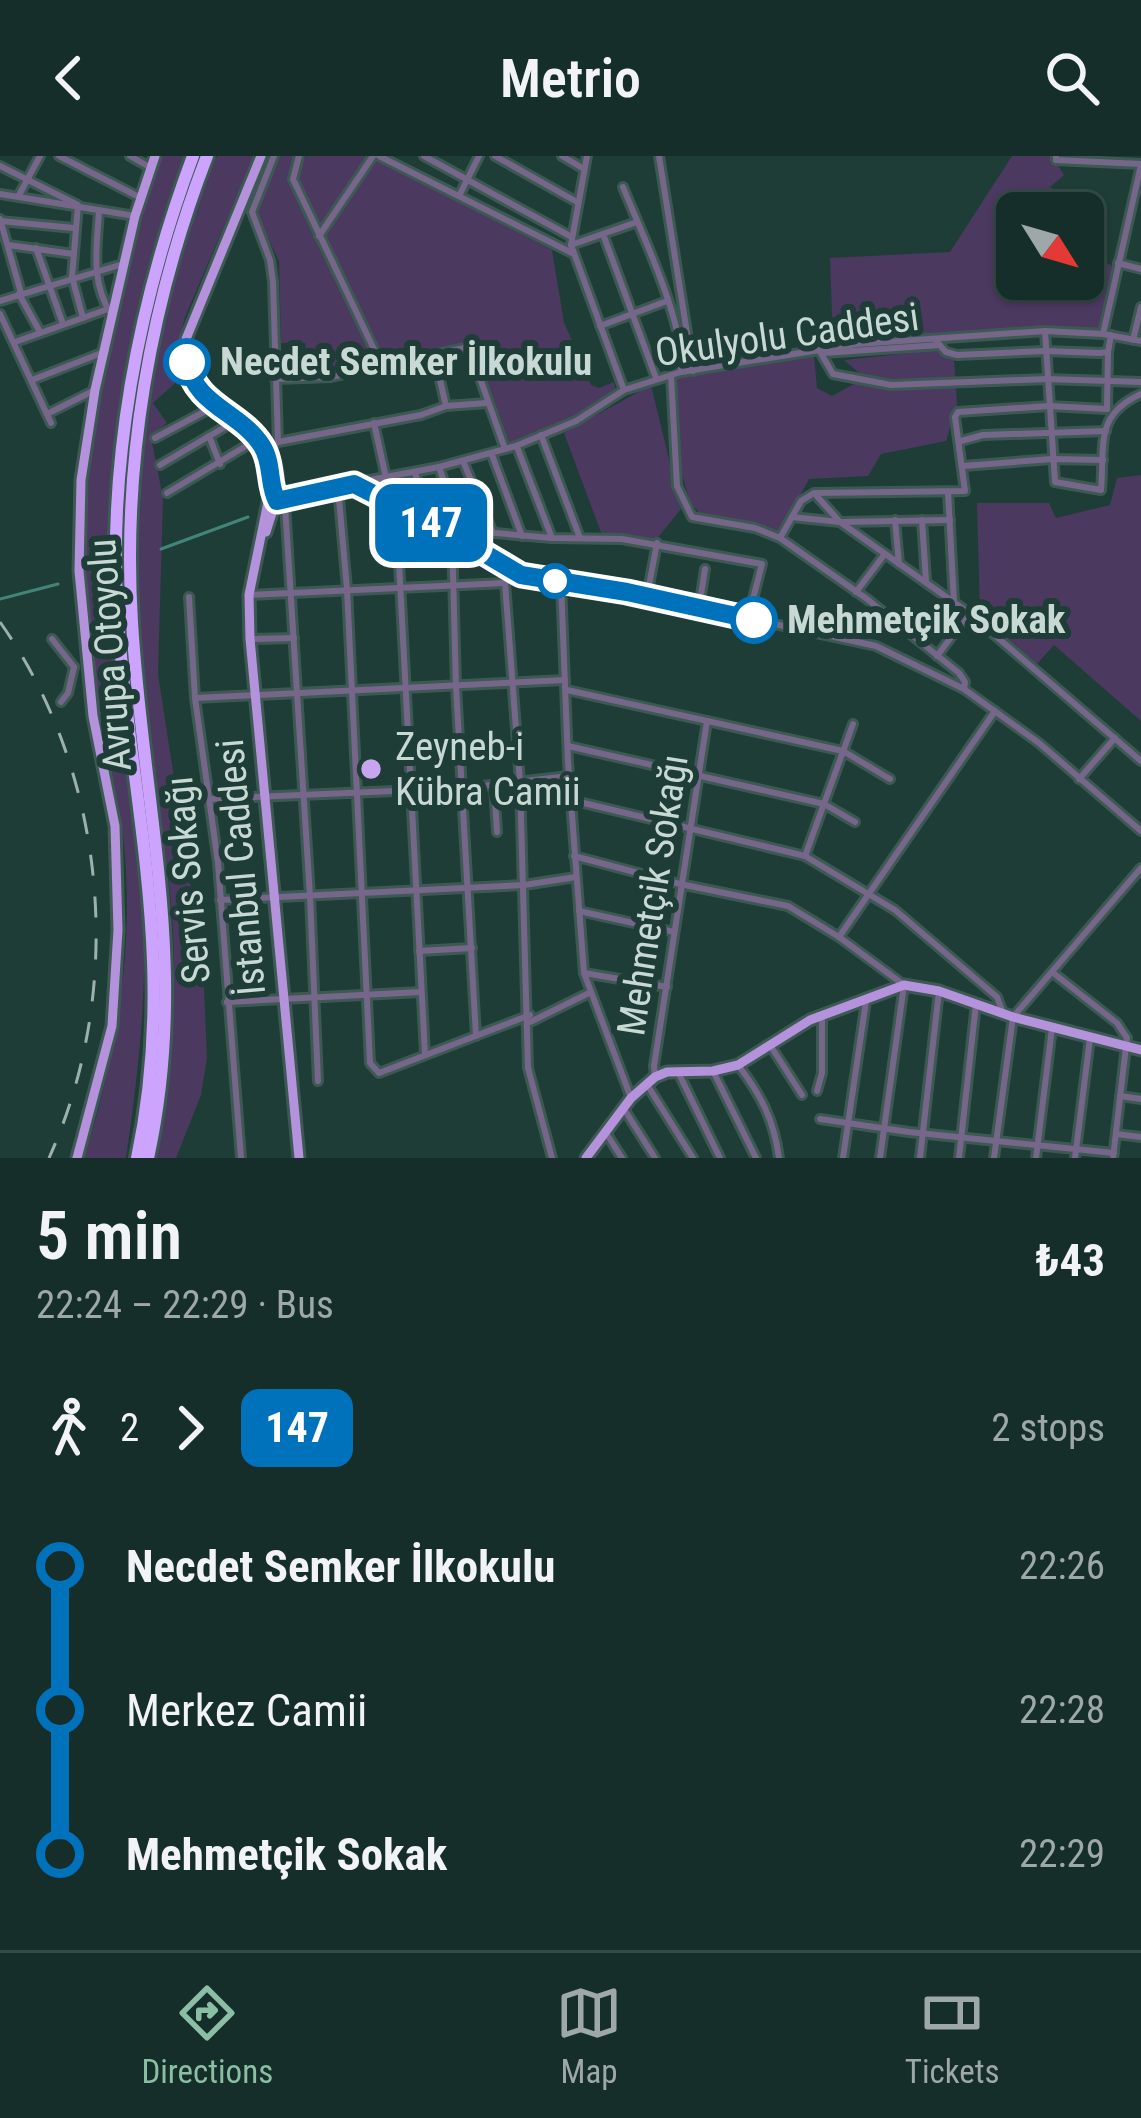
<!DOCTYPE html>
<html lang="en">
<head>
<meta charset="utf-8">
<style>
  :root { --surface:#162e29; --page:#1f3631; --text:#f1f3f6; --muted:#9ea8a8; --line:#354a46; --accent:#8abfa5 }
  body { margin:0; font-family:"Roboto Condensed",sans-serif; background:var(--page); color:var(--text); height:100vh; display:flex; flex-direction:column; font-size:45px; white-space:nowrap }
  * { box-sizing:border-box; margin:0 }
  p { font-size:39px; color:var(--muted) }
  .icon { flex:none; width:66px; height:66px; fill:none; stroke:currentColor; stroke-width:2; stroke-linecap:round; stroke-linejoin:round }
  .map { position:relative; height:1002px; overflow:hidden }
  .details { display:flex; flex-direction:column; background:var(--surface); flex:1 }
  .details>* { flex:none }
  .badge { padding:0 24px; border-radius:18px; font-size:42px; line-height:78px }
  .needle { width:78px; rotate:127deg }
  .buttons { position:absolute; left:996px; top:36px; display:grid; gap:24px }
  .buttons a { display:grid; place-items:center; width:108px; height:108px; border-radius:18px; background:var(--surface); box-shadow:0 3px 9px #0004,0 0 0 3px var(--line); font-size:60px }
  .map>.badge { position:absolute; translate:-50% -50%; box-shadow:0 0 0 6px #fff }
  .legs { display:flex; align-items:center; gap:18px; height:132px; padding:0 36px; font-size:39px }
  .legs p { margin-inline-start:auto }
  .head { display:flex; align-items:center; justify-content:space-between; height:204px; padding:0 36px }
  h1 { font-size:66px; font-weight:600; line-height:90px }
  ul { padding:0 36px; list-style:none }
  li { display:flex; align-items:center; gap:42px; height:144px; font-size:45px }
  li i { display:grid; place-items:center; width:18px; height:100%; margin:0 15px; background:currentColor }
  li i::after { content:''; width:30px; height:30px; margin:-15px; border:9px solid; border-radius:50%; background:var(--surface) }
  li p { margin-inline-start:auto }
  li:first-child i { background:linear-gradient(#0000 50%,currentColor 0) }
  li:last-child i { background:linear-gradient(currentColor 50%,#0000 0) }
  header { display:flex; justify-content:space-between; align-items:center; height:156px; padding:0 36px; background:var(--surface); font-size:54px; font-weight:600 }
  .tab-bar { display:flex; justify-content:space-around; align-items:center; height:168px; border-top:3px solid var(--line); background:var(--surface); font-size:33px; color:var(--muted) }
  .tab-bar a { display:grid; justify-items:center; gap:6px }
  .tab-bar .current { color:var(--accent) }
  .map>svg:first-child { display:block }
</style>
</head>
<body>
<header><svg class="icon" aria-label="back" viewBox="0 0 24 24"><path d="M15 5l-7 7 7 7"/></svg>Metrio<svg class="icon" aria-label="search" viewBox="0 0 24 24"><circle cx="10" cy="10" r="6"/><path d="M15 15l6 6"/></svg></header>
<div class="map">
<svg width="1141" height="1002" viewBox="0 0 1141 1002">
  <rect width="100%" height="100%" fill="#1e3d37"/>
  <g fill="#4b3960" fill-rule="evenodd">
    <path d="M160,0h24c-54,141 -82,296 -74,447 7,110 30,218 34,328 2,75 -7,152 -18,227h-42c35,-109 55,-236 35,-350 -5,-30 -16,-59 -21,-88 -9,-52 -15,-111 -16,-163 -1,-95 23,-186 46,-278 10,-41 17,-84 32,-123z"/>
    <path d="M217,0h37l-69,161 -9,36 4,26 -27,24 14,20 -16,14 12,61 -5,176 45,291 4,93 -6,37 -25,63h-20c17,-94 24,-187 12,-282 -6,-58 -18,-115 -23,-172 -17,-185 -2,-376 72,-548z"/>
    <path d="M278,0h17l-6,25 84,177 -29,14 -35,2 -4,-31h-24l-2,-82 -23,-48z"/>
    <path d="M306,0h65l181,94 12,72 27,63 8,3 15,-6 2,9 -42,26 -66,26 -36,-101 -87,18 -89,-185z"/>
    <path d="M1012,0h40l12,19 -14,12 17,11h37l-1,63 11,6 -15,63 -53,-2 -213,16 -3,-86 120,-6zM1017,57h66v66h-66z"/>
    <path d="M936,194l18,9 3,46 -11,36 -65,13 -13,22 -59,3 -29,53c-24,-9 -49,-7 -73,-15 -33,-10 -29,-108 -32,-139l139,-22 3,32 15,8 33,-18 -21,-18z"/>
    <path d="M651,229l30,124 -26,32 -53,-6 -38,-102z"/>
    <path d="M1141,319v246l-87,-76 -17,19 -57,-50 -3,-111h72l7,15 54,-13 7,-27z"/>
  </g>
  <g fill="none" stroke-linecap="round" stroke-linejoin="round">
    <g stroke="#428478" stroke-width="3">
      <path d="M161,393l87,-32"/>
      <path d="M0,443l58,-15"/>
    </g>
    <g stroke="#3d5953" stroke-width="12">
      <g id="minor">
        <path d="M59,0l82,42"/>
        <path d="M130,0l21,12"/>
        <path d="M274,0l-22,56 18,48 3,22 5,160"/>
        <path d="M299,0l-6,23 88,185"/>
        <path d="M379,0l193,97"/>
        <path d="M424,0l146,80"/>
        <path d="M495,0l82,46"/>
        <path d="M562,0l22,13"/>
        <path d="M587,0l-16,89 53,145"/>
        <path d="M659,0l34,215"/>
        <path d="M1056,0v4l85,4"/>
        <path d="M0,10l78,39 -6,72 11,41"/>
        <path d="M623,31c18,45 63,138 58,184"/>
        <path d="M0,38l135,22"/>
        <path d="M19,39l21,-39"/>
        <path d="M459,40l20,-40"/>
        <path d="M99,54c-2,37 -9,71 12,104"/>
        <path d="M0,63l21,74"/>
        <path d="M0,65l74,7"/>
        <path d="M603,78l53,144"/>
        <path d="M319,80l54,-80"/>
        <path d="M8,89l65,9"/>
        <path d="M571,89l66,-23"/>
        <path d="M36,92l27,76"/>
        <path d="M1118,107l23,6"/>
        <path d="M19,138l21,38"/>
        <path d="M0,145l123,-37"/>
        <path d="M0,158l51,109"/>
        <path d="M600,170l67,-25"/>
        <path d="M1045,175l10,151 46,8c4,-45 -7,-75 40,-96"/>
        <path d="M1103,178l38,-169"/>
        <path d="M1133,184l8,-33"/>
        <path d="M936,185l10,11 11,3 89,-4 54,2 8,-1 3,-17"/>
        <path d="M15,186l93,-33"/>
        <path d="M819,194l14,24 58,11 156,-6 94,3"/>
        <path d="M823,197l117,-8"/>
        <path d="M434,198l12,52"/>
        <path d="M671,219l6,111 15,31 63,11 25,10 87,61 92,74 6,9 -1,7"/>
        <path d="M275,223l56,-2 138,-30 36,102"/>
        <path d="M32,224l72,-28"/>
        <path d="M1107,252l1,-56"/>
        <path d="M47,258l48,-24"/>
        <path d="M374,267l12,55"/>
        <path d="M541,279l39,103"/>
        <path d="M209,280l11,28"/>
        <path d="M155,282l60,-32"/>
        <path d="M961,285l22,-6 123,-4"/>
        <path d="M517,291l35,91"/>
        <path d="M267,294l11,-8 143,-27 25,-9 41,-3"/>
        <path d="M492,299l30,81"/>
        <path d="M463,305l30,72"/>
        <path d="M160,309l75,-44"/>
        <path d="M963,310l89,-7 51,1"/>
        <path d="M439,311l21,63"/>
        <path d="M415,317l13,42 -2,6"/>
        <path d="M354,327l98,51 70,41 105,17 249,54 88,43 75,54 102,88"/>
        <path d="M338,332l9,101 23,474 9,10 151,-58"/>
        <path d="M948,336l6,110"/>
        <path d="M167,337l89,-53"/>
        <path d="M815,338l25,28 129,91 -32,43"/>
        <path d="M277,345l35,-7"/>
        <path d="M285,349l25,391 8,185"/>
        <path d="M396,350l29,548"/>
        <path d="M274,352l80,-25 85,-16 77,-21 60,-25 48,-31 57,-18 176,-28 188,-13 58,3 38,7"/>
        <path d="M792,361l48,5 110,-2"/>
        <path d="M895,364l4,44"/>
        <path d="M922,364l4,61"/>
        <path d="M780,382l21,-37 13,-8 151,-2 -10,-74 3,-5 91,-6 58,3"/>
        <path d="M511,414l-6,13 15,199 8,286 24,90"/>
        <path d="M561,427l7,179 16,211 47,125"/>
        <path d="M856,436l28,-37"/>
        <path d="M249,439l256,-12"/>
        <path d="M647,440l10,-53"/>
        <path d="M189,441l6,101 23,165 23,295"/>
        <path d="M699,452l6,-39"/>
        <path d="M969,457l172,148"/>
        <path d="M52,483l22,28"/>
        <path d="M250,483l44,-1"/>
        <path d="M567,534l276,61 47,28"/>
        <path d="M195,542l370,-18"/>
        <path d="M61,546l7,-9 6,-26"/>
        <path d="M568,590l256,58 31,18"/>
        <path d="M1079,623l36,-41"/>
        <path d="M494,629l3,47"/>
        <path d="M210,643l255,-11 104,-12"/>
        <path d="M571,644l234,56 90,54 102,87 6,16"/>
        <path d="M574,700l106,28 108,22 51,31 65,48 -24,173"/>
        <path d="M805,700l48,-132"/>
        <path d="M220,744l304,-15 52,-8"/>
        <path d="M579,755l95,21"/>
        <path d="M839,781l156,-226"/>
        <path d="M419,795l53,-3"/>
        <path d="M1052,816l65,51 10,15 -14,120"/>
        <path d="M584,817l83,14"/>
        <path d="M227,846l194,-10"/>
        <path d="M530,866l59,-29"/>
        <path d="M476,880l-20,-349 -4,-153 8,-4 92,8 70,1 140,25 -14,54"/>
        <path d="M770,889l32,50"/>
        <path d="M738,909c23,30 36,55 41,93"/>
        <path d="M713,915l43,87"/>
        <path d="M679,918l41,84"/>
        <path d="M655,921l-1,-11 53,-345"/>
        <path d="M646,927l47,75"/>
        <path d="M817,935l5,-18v-55"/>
        <path d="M1120,940l21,3"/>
        <path d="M624,953l31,49"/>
        <path d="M820,963l89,13 205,21"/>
        <path d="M606,977l16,25"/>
        <path d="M1116,978l25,3"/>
        <path d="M843,1002l23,-157"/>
        <path d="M920,1002l19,-167"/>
        <path d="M959,1002l17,-154"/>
        <path d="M994,1002l19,-141 128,-149"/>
        <path d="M1036,1002l16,-130"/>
        <path d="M1075,1002l15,-120"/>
      </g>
    </g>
    <g stroke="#3d5953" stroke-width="15">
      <g id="major">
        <path d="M236,264l26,27 8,24v21l-21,103 1,44 49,519"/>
        <path d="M241,266c-36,-19 -56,-41 -55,-83l75,-183"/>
        <path d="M266,376c10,-31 20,-56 1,-86"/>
        <path d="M77,1002l35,-132 6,-96 -3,-104 -22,-110 -14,-145 2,-91 14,-90 40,-174 20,-60"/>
        <path d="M586,1002l45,-60 24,-21 12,-5 46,-1 25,-6 72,-45 94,-35 35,6 74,26 128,33"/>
      </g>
    </g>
    <g stroke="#3d5953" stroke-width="18">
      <g id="highway">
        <path d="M137,1002c41,-192 -5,-348 -19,-536 -11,-158 20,-319 75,-466"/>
        <path d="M148,1002c42,-191 -5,-349 -16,-536 -10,-159 18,-318 75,-466"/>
      </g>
    </g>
    <use href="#minor" stroke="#76668a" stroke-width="6"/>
    <use href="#major" stroke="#b492dc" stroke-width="9"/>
    <use href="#highway" stroke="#cca3fd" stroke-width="12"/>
    <path stroke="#9db1ac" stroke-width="3" stroke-dasharray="21 21" stroke-linecap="butt" d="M0,466c108,153 126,366 49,536"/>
  </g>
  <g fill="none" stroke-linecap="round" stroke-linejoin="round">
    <g stroke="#fff" stroke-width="27">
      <path id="line-1" d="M187,206c8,44 54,50 75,84 11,17 6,39 15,55l77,-17 98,50 69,41 106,17 127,28"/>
    </g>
    <use href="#line-1" stroke="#0072bc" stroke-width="18"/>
  </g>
  <g fill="#fff" stroke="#0072bc" stroke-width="6">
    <circle cx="187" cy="206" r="21"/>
    <circle cx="555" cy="425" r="15"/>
    <circle cx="754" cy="464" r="21"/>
  </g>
  <circle fill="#c7a6ef" stroke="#1e3d37" stroke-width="4.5" cx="371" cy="613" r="12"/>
  <g text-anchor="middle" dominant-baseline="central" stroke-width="12" stroke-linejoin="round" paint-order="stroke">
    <g font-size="39" fill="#c8d9d4" stroke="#1e3d37">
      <text transform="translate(787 179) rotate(-8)">Okulyolu Caddesi</text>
      <text transform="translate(110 499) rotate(-94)">Avrupa Otoyolu</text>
      <text transform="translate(241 711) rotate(-95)">İstanbul Caddesi</text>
      <text transform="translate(188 724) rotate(-95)">Servis Sokağı</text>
      <text transform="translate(653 739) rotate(-81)">Mehmetçik Sokağı</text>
    </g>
    <g font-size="39" font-weight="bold" fill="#c8d9d4" stroke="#1e3d37" text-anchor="start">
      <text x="220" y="206">Necdet Semker İlkokulu</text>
      <text x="787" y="464">Mehmetçik Sokak</text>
    </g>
    <g font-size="39" fill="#c8d9d4" stroke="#1e3d37" text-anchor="start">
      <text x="395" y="591">Zeyneb-i<tspan x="395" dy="45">Kübra Camii</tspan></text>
    </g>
  </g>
</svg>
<div class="buttons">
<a><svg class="needle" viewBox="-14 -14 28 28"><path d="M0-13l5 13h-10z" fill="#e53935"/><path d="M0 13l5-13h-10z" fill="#9ea8a8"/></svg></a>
</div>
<b class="badge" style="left:431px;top:367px;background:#0072bc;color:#fff">147</b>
</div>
<section class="details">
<div class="head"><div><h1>5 min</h1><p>22:24 – 22:29 · Bus</p></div><b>₺43</b></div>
<div class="legs"><svg class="icon" aria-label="walk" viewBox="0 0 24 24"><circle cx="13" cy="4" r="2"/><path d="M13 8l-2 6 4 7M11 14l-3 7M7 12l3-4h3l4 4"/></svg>2<svg class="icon" aria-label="forward" viewBox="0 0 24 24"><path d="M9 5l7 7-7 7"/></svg><b class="badge" style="background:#0072bc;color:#fff">147</b><p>2 stops</p></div>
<ul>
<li><i style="color:#0072bc"></i><b>Necdet Semker İlkokulu</b><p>22:26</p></li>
<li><i style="color:#0072bc"></i><span>Merkez Camii</span><p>22:28</p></li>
<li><i style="color:#0072bc"></i><b>Mehmetçik Sokak</b><p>22:29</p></li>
</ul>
</section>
<nav class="tab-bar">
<a class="current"><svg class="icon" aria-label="directions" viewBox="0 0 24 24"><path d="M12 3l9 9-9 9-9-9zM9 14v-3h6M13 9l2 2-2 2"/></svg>Directions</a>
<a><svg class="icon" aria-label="map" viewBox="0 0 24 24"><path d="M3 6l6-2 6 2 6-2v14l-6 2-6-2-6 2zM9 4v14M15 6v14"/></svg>Map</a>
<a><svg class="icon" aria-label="tickets" viewBox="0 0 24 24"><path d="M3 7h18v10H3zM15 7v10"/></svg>Tickets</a>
</nav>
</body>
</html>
